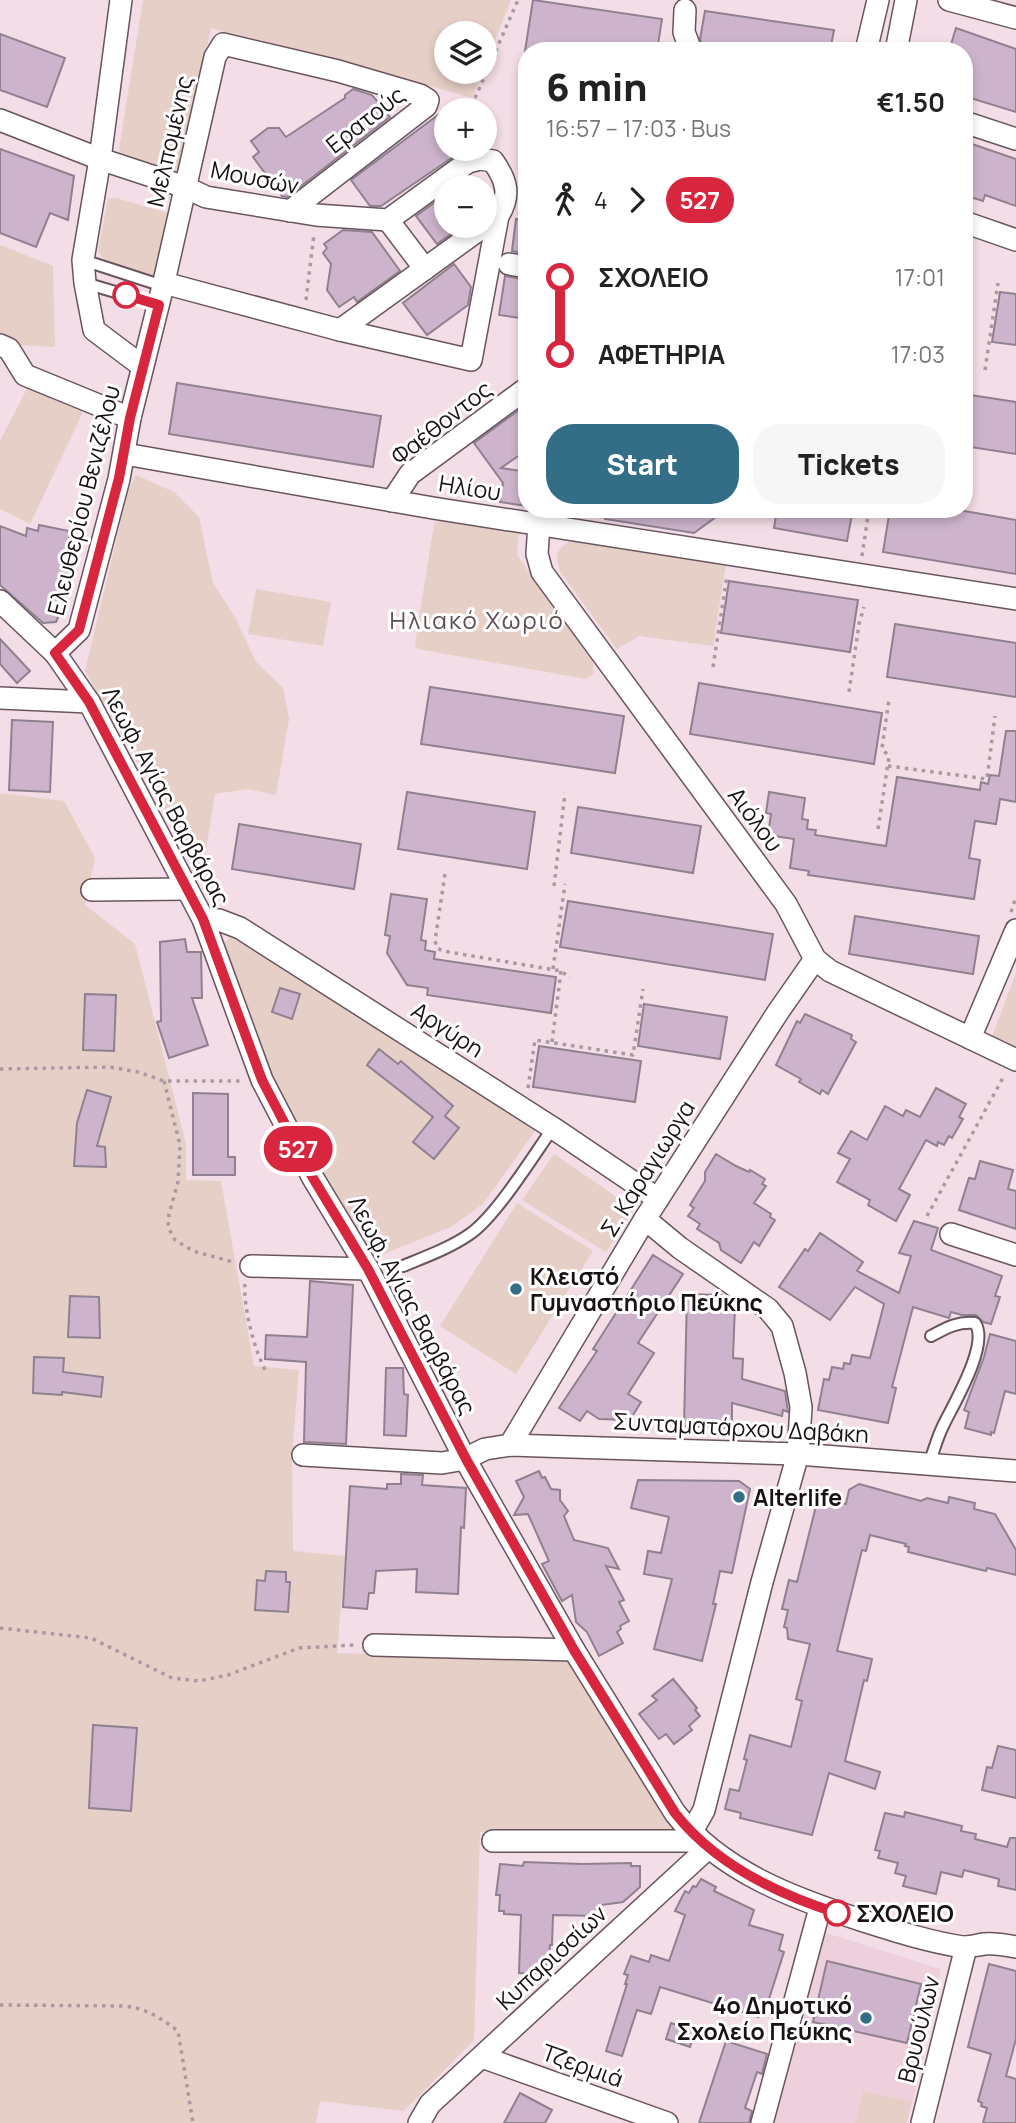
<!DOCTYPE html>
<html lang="en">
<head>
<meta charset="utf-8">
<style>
  :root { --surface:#fff; --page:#f6f6f6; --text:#222; --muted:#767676; --accent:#336e86 }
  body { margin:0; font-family:Manrope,sans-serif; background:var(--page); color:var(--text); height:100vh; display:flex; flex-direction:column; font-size:26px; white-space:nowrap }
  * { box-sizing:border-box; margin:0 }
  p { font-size:23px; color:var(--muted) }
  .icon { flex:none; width:38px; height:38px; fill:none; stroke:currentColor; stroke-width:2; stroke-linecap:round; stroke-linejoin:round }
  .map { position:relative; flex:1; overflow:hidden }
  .panel { position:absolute; left:518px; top:42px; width:455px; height:476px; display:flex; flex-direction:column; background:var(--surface); border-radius:28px; box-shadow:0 4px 10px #0003 }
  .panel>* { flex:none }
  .badge { padding:0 14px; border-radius:23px; font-size:24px; line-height:46px }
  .fabs { position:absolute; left:434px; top:21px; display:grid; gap:14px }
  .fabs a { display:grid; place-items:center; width:63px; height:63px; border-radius:50%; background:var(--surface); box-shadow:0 4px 10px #0003; font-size:35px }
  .map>.badge { position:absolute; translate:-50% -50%; box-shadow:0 0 0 4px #fff }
  .legs { display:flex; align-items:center; gap:10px; height:77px; padding:0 28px; font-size:23px }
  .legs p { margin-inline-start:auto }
  .overview { display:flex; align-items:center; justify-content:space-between; height:119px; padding:0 28px }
  h1 { font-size:38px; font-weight:800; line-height:52px }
  .primary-button { display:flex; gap:14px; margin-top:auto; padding:14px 28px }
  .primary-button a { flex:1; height:80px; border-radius:28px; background:var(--accent); color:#fff; font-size:28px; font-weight:800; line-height:80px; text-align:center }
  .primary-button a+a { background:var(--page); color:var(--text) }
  ul { padding:0 28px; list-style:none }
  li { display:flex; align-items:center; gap:24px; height:77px; font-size:26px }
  li i { display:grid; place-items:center; width:10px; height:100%; margin:0 9px; background:currentColor }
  li i::after { content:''; width:18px; height:18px; margin:-9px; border:5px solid; border-radius:50%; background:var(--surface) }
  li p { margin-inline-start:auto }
  li:first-child i { background:linear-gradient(#0000 50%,currentColor 0) }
  li:last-child i { background:linear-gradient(currentColor 50%,#0000 0) }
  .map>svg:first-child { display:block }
</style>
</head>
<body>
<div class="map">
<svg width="1016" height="2123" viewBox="0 0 1016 2123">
  <rect width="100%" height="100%" fill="#f3dde6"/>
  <path fill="#eed0dc" d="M823,1932l118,37 -20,97 -4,1 -3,15 3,2 -10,39h-134z"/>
  <g fill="#e6cfc7">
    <path d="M143,0h368l-26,66v-33h-39v39h36l-10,26 -134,-38 -127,-32 -32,149 -58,-22 -2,-6z"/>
    <path d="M116,198l58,17 -17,61c-19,-5 -50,-7 -59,-25l10,-52z"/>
    <path d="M0,245l53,21 2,81 -35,-2 -20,-10z"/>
    <path d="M30,383l22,12 -1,4 32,13 -53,112 -30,-15v-68z"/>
    <path d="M136,475l38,17 25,25 14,66 22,34 21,45 27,26 6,31 -13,76 -28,-6 -33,5 -13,81 -117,-204 43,-180z"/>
    <path d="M441,520l78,12 -2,23 76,107 1,12 -8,5 -168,-30 -3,-5 19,-120z"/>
    <path d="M575,541l151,23 -13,82 -74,-10 -22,13 -56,-76c-7,-15 -5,-29 14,-32z"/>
    <path d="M256,589l75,13 -8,44 -75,-12z"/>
    <path d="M0,793l64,8 31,57 -10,47 50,39 51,200v36l35,1 33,185 45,4 -7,85 1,96 52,5 -8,97 230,7 110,174 -197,-2 -6,208 -70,71 -84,-10 -4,22h-316z"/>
    <path d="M242,937l293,194 -52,73 -32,23 -77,31 -106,-180 -46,-125 2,-10 5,-5z"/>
    <path d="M1016,973v79l-24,-15z"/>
    <path d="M554,1154l80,55 -28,43 -84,-52z"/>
    <path d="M517,1203l76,48 -77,123 -76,-48z"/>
    <path d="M863,2091l48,11 -5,21h-51z"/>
  </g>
  <g fill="#cdb4cc" stroke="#8f818f" stroke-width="2">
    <path d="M533,0l129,19 -5,32h-132z"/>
    <path d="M705,11l129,19 -4,21h-126l-4,-12z"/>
    <path d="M956,28l60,21v63l-52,-16v-45h-15z"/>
    <path d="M0,34l65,24 -18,49 -47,-17z"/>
    <path d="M353,89l19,6 18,22 -103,80 -5,-1 -29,-39 6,-5 -8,-11 17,-13h11l7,9 59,-39v-3z"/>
    <path d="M446,109v40l7,8 -72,49h-11l-19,-26z"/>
    <path d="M972,144l44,15v47l-31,-11 -2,6 -19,-6v-41l3,-9z"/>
    <path d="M0,149l74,27 -6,44 -18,-7 -14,34 -36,-14z"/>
    <path d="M446,194v32h16l-25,18 -21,-28z"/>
    <path d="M516,219l11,1v34l-15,-3z"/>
    <path d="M343,230l29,2 28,39 -43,31 -3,-5 -15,10 -12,-17 4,-26 -8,-11 4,-5 -3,-4z"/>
    <path d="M454,264l17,23 -3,18 -41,30 -24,-32z"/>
    <path d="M505,276l22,4v39l-28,-4z"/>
    <path d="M1000,292l16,2v51l-24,-3z"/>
    <path d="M177,383l204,33 -8,51 -204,-33z"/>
    <path d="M964,394l52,8v52l-52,-8z"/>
    <path d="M527,404v46l-26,18 26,4v34l-27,-4 3,-19 -29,-40z"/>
    <path d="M606,509h121l-33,24 -89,-14z"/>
    <path d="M777,509h76l-6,32 -73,-13z"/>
    <path d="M890,509h63l63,11v54l-133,-22z"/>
    <path d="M39,525l30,6 3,52 -16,39 -13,1 -43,-38v-59l26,10 1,-8 11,3z"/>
    <path d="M729,581l129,19 -8,52 -129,-19z"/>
    <path d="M895,624l121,19v54l-129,-20z"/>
    <path d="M0,639l30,32 -13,12 -17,-19z"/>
    <path d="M699,683l183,30 -8,51 -184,-30z"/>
    <path d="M430,687l194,29 -9,57 -194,-29z"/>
    <path d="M12,720l41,2 -3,70 -41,-2z"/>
    <path d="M1006,731h10v71l-16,-3 -4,25 -21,-3 -6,37 11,2 -6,39 -166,-24 1,-4 -19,-3 4,-29 -26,-4 3,-21 -5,-1 3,-21 36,6 -3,21 6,1 -1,9 9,1 -1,5 71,11 11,-69 83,13 1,-8 7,2 2,-9 9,1z"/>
    <path d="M407,792l128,20 -8,57 -129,-20z"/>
    <path d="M578,807l123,19 -8,47 -122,-20z"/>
    <path d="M239,824l122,20 -7,45 -122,-20z"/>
    <path d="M391,894l36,5 -6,41 5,1 -1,9 10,2 -1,7 122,18 -5,36 -124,-18 1,-7 -21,-3 -20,-32 3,-17 -5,-1z"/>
    <path d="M568,901l205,33 -8,46 -205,-33z"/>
    <path d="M855,916l124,20 -6,38 -124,-20z"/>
    <path d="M185,939l2,13h14l1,46h-10l16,47 -39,13 -12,-36 4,-1 -1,-79z"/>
    <path d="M280,988l20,6 -8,25 -20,-7z"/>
    <path d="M85,994l31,1 -2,56 -31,-1z"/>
    <path d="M644,1004l83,13 -7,42 -82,-13z"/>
    <path d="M805,1014l47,21 -1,4 5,3 -28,52 -6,-4 -2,4 -21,-12 2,-3 -25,-14 21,-44 3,2z"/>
    <path d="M539,1046l102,15 -6,41 -102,-15z"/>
    <path d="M379,1049l19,15 3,-3 52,45 -8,10 14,12 -25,31 -21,-17 20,-25 -66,-52z"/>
    <path d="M936,1088l30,16 -7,13 4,2 -11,19 -3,-2 -5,9 -6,-3 -1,4 -11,-6 -27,49 11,6 -14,26 -28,-16 2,-5 -33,-18 13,-23 -12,-6 13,-22 16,9 18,-34 18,10 3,-6 14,7z"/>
    <path d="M87,1090l24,7 -14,49 8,1 1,20 -32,-1 3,-43z"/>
    <path d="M193,1093l35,1v63h7v18h-42z"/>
    <path d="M716,1154l20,12 13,6 1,-2 15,9 -3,5 4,2 -12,17 17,11 -1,3 5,3 -16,26 -5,-4 -13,21 -20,-13 -2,-7 -22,-14 3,-5 -12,-8 6,-8 -4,-3 15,-24v-9z"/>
    <path d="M980,1161l33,9 -5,19 8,2v38l-57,-19 10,-32 6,1z"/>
    <path d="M914,1221l24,7 -7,22 71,26 -7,20 5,1 -9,27 -8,-2 -7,-7h-14l-11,-3 -2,6 -36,-11 -21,80 4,1 -8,35 -70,-13 6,-31 5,1 3,-13 11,2 1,-6 6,1 2,-9 18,3 14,-54 -29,-17 -25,33 -51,-33 26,-38 3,2 12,-18 43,29 -6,9 42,22 12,-37 -12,-3z"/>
    <path d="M653,1255l30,19 -45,69 16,10 -26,41 13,8 -11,18 -31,-1 -12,-8 -7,10 -21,-13 38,-57 -4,-2z"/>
    <path d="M310,1281l43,4 -7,159 -42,-2 2,-80 -41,-3 1,-24 41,2z"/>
    <path d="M687,1294l34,1 14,10 -2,53 10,1 -1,20 43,12 3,21 -5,-2 -1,6 -50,-13v25l-48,-2z"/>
    <path d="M70,1296l29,1 1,41 -32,-1z"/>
    <path d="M990,1334l26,7v53l-11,-3 -11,42 -3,-1v3l-26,-7 4,-16 -5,-2 20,-53z"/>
    <path d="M34,1357l30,1 -1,14 40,5 -2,20 -39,-5v3l-29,-2z"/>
    <path d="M386,1368h17l1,26 4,1 -2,41 -22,-1z"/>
    <path d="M539,1471l3,7 3,-1 6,12 9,1v10l8,11 -4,5 10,24 34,8 11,21 -13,-3 18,34 -5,2 10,19 -9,5 1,3 -4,3 6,11 -24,13 -12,-24 -11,-10 -4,-27 -10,6 -20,-37 7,-3 -21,-47 -14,1 10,-18 -8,-16z"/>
    <path d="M401,1474l22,1 -1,10 44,3 -2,40 -3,-1 -3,67 -42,-2 1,-23 -41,2 -2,22h-5l-2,16 -24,-2 7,-121 37,3v-5h14z"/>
    <path d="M638,1480l101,1 11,8 -18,84 -12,-2 -7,33h3l-14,57 -48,-12 18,-70 -28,-5 4,-23 13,2 8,-36 -38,-9z"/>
    <path d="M859,1484l62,17 6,-3 21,5 1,-6 26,6 -1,6 21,5 21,36v25l-29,-7 -1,3 -78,-19 1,-5 -4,-1 1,-2 -36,-9 -4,16 -4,-1 -25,101 35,8 -5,22 -3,-1 -19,81 35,11 -5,17 -46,-16 -17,62 -72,-17 1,-5 -16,-4 5,-20 9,2 8,-31 -3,-1 6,-24 41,12 11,-46 -6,-2 14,-55 -22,-5 -1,-11 -3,-1 4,-17 -6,-1 7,-29 8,2 19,-76 12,-7 18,5 3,-14z"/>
    <path d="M266,1571l20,1v10h4l-2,30 -33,-2 2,-30 8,1z"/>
    <path d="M673,1679l24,29 -2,2 5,6 -11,10 3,4 -18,14 -8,-10 -7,5 -20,-25 18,-14 -5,-4z"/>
    <path d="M93,1725l44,3 -6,83 -42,-3z"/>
    <path d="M998,1746l18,4v48l-34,-8 5,-23 5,1z"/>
    <path d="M905,1812l57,14 -1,5 15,3 -1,5 32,8 3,-9h6v52l-18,-4 1,-7 -35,-9 -2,7 -21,-5 -5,22 -33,-8 3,-10 -11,-3 3,-10 -20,-5 2,-7 -5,-1 10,-37 19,4z"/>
    <path d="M524,1862l58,2 49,-1v3h9v21l-17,15 -22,3v11l-48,-1 -1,30h-2l-1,17 -16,12 -14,-1 2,-58 -17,-1v-3h-5l1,-16h-4l4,-31 23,2z"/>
    <path d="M701,1879l15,8 -2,4 40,19 -5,15 34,10 -4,15 5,2 -17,53 -5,-1 -4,13 -98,-30 -9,27 -14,-4 -15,46 -16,-5 21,-67h-2l3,-9 -4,-1 7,-18 18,6 2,-7 18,6 16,-46 -10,-4 10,-20 4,2 4,-7 3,1z"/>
    <path d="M827,1961l94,23 -14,59 -94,-21z"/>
    <path d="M989,1964l27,7v68l-10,37 10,3v44h-33l4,-15 -6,-2 1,-3 -4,-2 13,-47 -23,-7z"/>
    <path d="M671,2023l24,8 -5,16 -24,-8z"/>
    <path d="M726,2041l41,13 -5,20 -5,-2 -12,36 7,3 -3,12h-50z"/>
    <path d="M520,2093l32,17 -7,13h-41z"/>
  </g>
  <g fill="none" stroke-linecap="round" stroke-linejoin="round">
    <g stroke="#68555d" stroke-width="14">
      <g id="lane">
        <path d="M83,260l80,26"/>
        <path d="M85,283l74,22"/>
        <path d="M403,1266c22,-9 47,-18 67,-32 27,-19 63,-78 83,-106"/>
        <path d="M929,1463c5,-12 8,-25 14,-37 10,-21 47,-82 32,-103 -17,-2 -29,5 -44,13"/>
      </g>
    </g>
    <g stroke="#68555d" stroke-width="24">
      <g id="street">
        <path d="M121,0l-21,159 -17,101 2,23 9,47 48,36"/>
        <path d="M949,0l67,18"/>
        <path d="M685,10l-1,22 7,19"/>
        <path d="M866,51l12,-51"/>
        <path d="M896,51l10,-51"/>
        <path d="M0,120l100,39 85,28 21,10 110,18 72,5 80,-58 12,-3 13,2c14,20 18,34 5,55l-158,114 -176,-47"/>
        <path d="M964,122l52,17"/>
        <path d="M388,220l37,49"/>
        <path d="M964,222l52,18"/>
        <path d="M509,264l18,3"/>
        <path d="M340,330l131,30 27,-144"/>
        <path d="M0,345l9,4 16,26 105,43"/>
        <path d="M125,454l308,54 583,91"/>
        <path d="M392,501l18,-27 117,-86"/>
        <path d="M539,524l-2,30 5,18 244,332 29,55 15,12 186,89"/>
        <path d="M0,601l55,52 34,49 114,217 59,161 51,98 55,91 97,190 109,191 101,163c46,59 120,86 189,108 32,10 65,21 99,26 7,0 14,-2 21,-3 11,-1 22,1 32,3"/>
        <path d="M55,653l24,-23 40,-151 11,-61 33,-132 52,-229 8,-13 115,27 82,24 8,5 -2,6 -136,105"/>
        <path d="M0,698l89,4"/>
        <path d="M92,890l95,-1"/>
        <path d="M203,919l16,1 21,8 313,200 105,71"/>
        <path d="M970,1038l46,-108"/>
        <path d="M645,1219l35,29 88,61 14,17 13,47 6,34 -3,47 -36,128 -58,228 -13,23"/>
        <path d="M951,1234l65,21"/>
        <path d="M251,1266l117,3"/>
        <path d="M510,1445l135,-226 133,-207 37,-53"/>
        <path d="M303,1455l139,8 23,-4 20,-10 25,-4 61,2 227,7 218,17"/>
        <path d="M374,1645l200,5"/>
        <path d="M493,1841h207"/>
        <path d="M482,2057l185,66"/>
        <path d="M419,2123l11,-19 278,-256"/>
        <path d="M762,2123l58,-215"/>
        <path d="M922,2123l44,-176"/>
      </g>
    </g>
    <g stroke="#aa99a0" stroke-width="3.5" stroke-dasharray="3.5 5" stroke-linecap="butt">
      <path d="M475,98l43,-98"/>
      <path d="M306,300l8,-66"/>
      <path d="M985,370l13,-87"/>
      <path d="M862,556l7,-47"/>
      <path d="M713,667l14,-91"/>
      <path d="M849,692l10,-68 5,-17"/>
      <path d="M888,766l99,13 8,-63"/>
      <path d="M878,829l11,-72 -7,-9 7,-49"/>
      <path d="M445,874l-10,67 2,7 6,3 118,20 9,7"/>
      <path d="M554,886l11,-93"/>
      <path d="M1011,912l5,-15"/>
      <path d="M553,969l12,-85"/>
      <path d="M552,1042l9,-71"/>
      <path d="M0,1069l110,-2 28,5 26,9h77"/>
      <path d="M164,1081l16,64 -2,37 -9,32 -1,13 7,13 18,11 40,11"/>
      <path d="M528,1088l7,-48 98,15 10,-66"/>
      <path d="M927,1216l77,-140"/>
      <path d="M245,1284c-2,22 10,70 22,89"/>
      <path d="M0,1628l91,10 81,40 27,3 29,-6 71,-27 55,-3"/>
      <path d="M0,2005l124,1c22,2 37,12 54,25l15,92"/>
    </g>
    <use href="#lane" stroke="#fff" stroke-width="10"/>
    <use href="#street" stroke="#fff" stroke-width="21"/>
  </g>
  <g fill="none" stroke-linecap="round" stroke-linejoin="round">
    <g stroke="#fff" stroke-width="16">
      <path id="line-1" d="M126,295l33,10 -29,113 -11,60 -40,152 -24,23 34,49 114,217 59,161 51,98 55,91 98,190 108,191 101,163c39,50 102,81 162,100"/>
    </g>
    <use href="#line-1" stroke="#d7263d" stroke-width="10"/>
  </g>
  <g fill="#fff" stroke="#d7263d" stroke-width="3.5">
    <circle cx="126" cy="295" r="12"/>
    <circle cx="837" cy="1913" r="12"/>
  </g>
  <g fill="#336e86" stroke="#fff" stroke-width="2.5">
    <circle cx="516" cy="1289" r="7"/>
    <circle cx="739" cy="1497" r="7"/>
    <circle cx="866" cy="2018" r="7"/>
  </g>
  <g text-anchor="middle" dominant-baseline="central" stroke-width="6" stroke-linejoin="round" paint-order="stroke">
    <g font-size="23" fill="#191114" stroke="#fff">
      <text transform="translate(365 119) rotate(-38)">Ερατούς</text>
      <text transform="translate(169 141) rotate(-77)">Μελπομένης</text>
      <text transform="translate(255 177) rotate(11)">Μουσών</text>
      <text transform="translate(441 422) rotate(-38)">Φαέθοντος</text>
      <text transform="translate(470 487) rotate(9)">Ηλίου</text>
      <text transform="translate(83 500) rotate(-76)">Ελευθερίου Βενιζέλου</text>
      <text transform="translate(167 796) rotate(62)">Λεωφ. Αγίας Βαρβάρας</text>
      <text transform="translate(756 819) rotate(53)">Αιόλου</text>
      <text transform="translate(448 1029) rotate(33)">Αργύρη</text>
      <text transform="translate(647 1168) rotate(-58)">Σ. Καραγιωργα</text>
      <text transform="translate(413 1305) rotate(62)">Λεωφ. Αγίας Βαρβάρας</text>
      <text transform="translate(741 1427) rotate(3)">Συνταματάρχου Δαβάκη</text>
      <text transform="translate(551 1957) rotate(-43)">Κυπαρισσίων</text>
      <text transform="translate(918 2029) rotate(-76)">Βρυούλων</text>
      <text transform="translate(583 2065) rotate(20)">Τζερμιά</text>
    </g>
    <g font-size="23" font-weight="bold" fill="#191114" stroke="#fff" text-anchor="start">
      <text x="530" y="1276">Κλειστό<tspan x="530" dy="26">Γυμναστήριο Πεύκης</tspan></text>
      <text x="753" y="1497">Alterlife</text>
      <text x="852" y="2005" text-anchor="end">4o Δημοτικό<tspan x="852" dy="26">Σχολείο Πεύκης</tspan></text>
    </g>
    <g font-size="23" font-weight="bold" fill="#191114" stroke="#fff" text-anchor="start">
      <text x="856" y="1913">ΣΧΟΛΕΙΟ</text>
    </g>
    <g font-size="24" letter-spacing="2" fill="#5f4c54" stroke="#fff">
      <text x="477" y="619">Ηλιακό Χωριό</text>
    </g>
  </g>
</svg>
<div class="fabs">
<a><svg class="icon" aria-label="layers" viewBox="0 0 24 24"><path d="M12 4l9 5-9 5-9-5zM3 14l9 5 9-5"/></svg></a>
<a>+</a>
<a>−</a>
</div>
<b class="badge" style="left:298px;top:1149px;background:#d7263d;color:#fff">527</b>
<section class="panel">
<div class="overview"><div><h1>6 min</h1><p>16:57 – 17:03 · Bus</p></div><b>€1.50</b></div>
<div class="legs"><svg class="icon" aria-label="walk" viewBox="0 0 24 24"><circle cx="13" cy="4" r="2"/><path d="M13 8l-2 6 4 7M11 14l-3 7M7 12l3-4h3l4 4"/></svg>4<svg class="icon" aria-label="forward" viewBox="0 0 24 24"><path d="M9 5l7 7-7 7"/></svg><b class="badge" style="background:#d7263d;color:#fff">527</b></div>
<ul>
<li><i style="color:#d7263d"></i><b>ΣΧΟΛΕΙΟ</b><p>17:01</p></li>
<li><i style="color:#d7263d"></i><b>ΑΦΕΤΗΡΙΑ</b><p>17:03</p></li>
</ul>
<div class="primary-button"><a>Start</a><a>Tickets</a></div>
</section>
</div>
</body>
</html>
